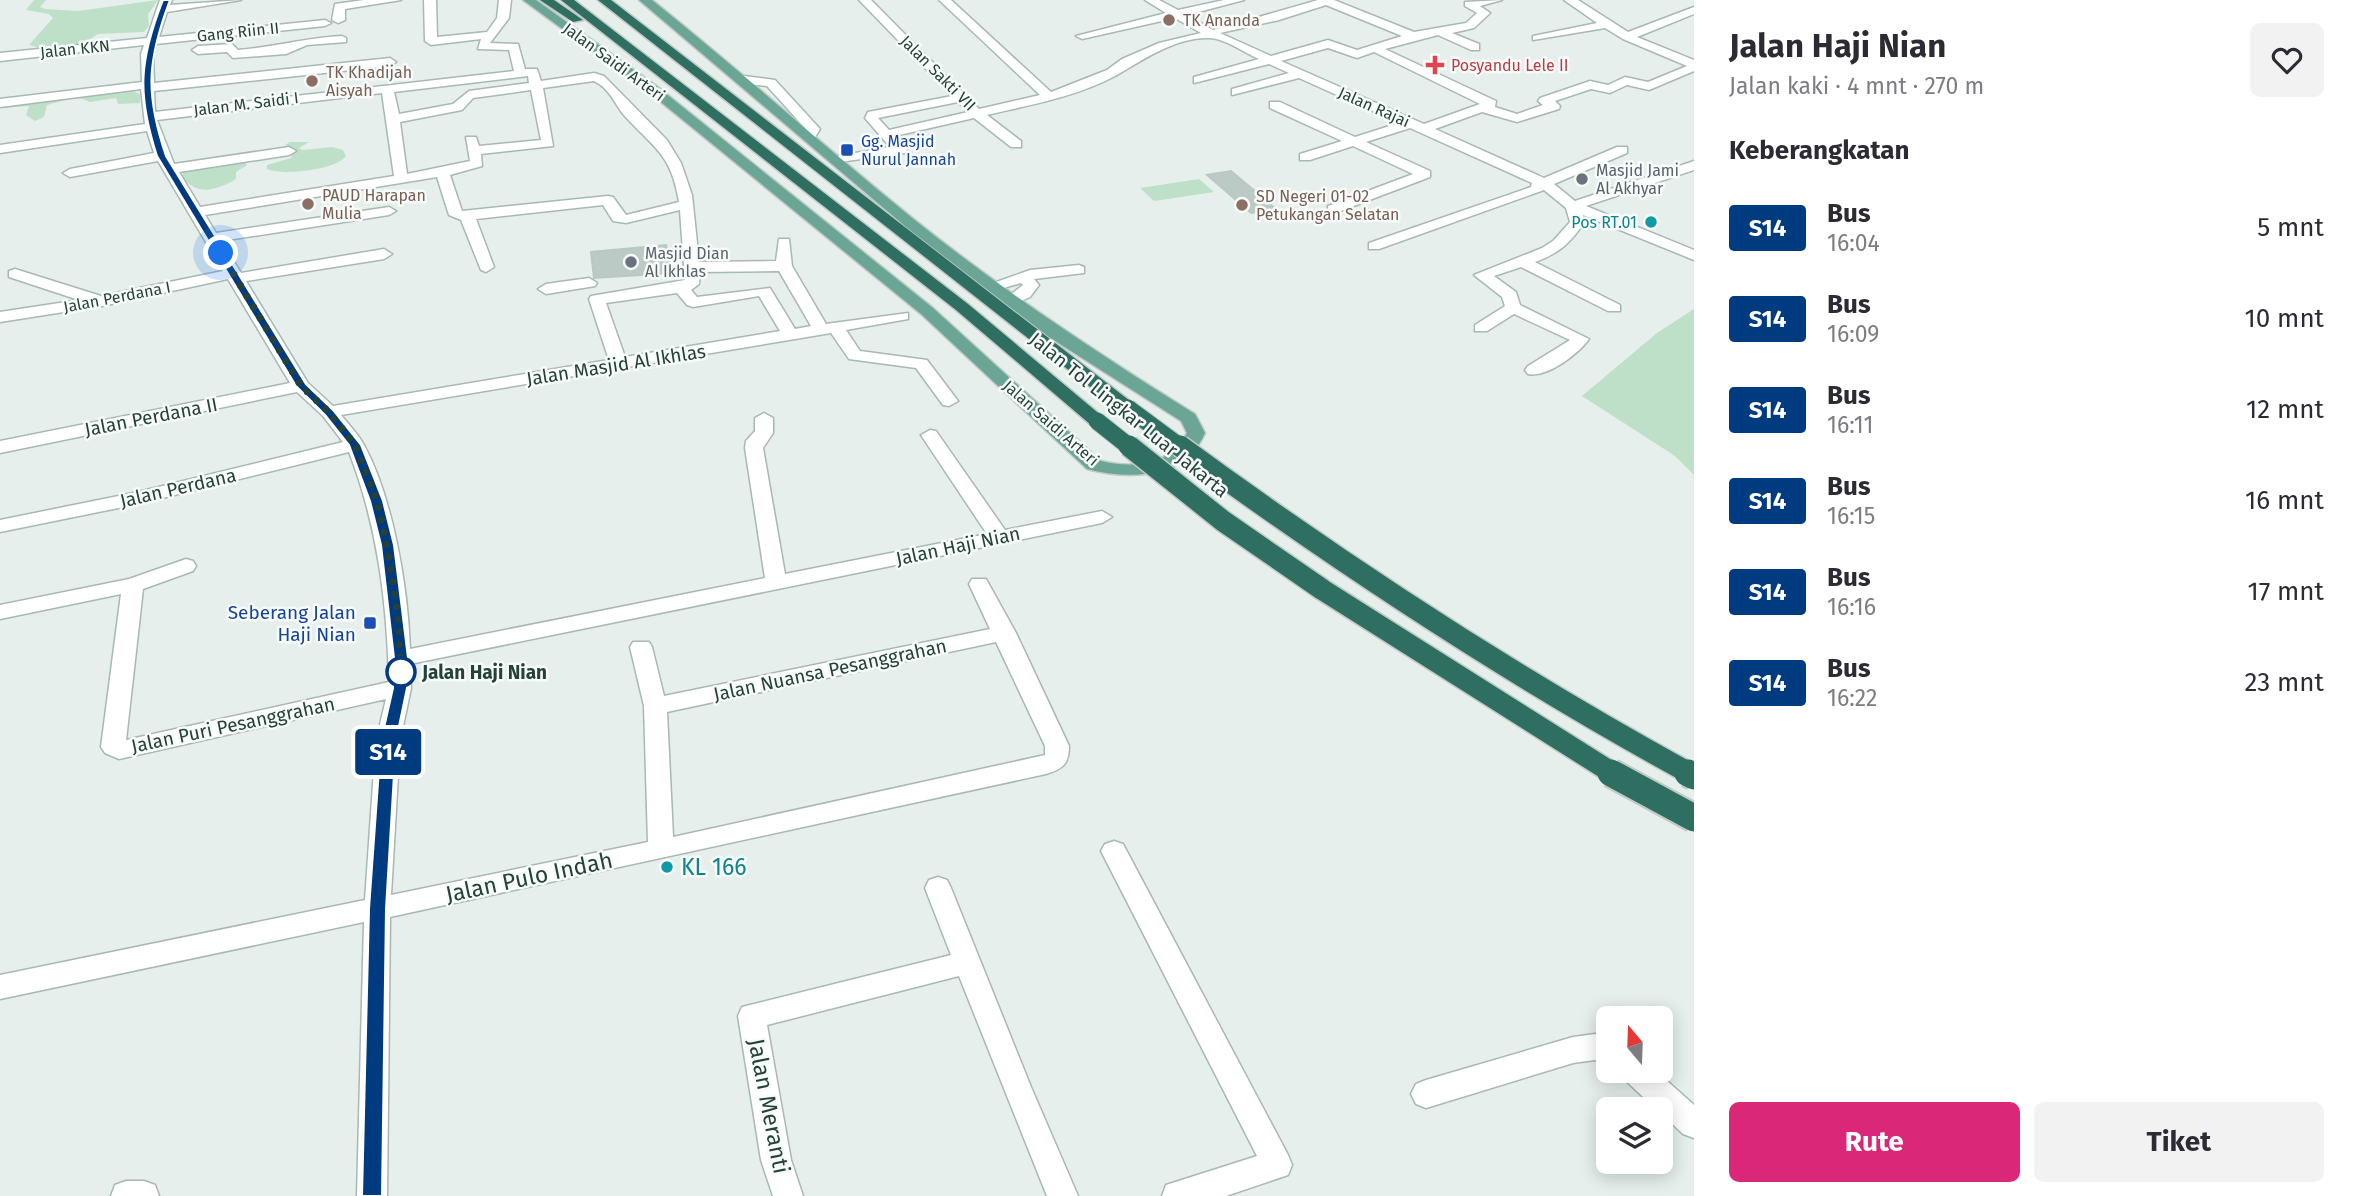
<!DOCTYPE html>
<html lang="id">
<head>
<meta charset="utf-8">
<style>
  :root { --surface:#fff; --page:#f2f2f3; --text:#2b2b33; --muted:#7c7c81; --accent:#db2777 }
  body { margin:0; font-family:"Fira Sans",sans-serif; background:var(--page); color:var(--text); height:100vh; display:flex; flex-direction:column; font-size:26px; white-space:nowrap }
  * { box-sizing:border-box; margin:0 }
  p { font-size:23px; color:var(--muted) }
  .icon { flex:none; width:38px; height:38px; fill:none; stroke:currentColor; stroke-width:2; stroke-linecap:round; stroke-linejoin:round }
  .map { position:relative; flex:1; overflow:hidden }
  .side { display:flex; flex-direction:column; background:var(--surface); width:665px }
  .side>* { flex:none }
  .badge { padding:0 14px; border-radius:5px; font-size:24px; line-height:46px }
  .needle { width:46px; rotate:341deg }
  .controls { position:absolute; left:1596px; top:1006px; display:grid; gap:14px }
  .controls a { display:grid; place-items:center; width:77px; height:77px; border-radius:10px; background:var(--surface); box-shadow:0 4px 18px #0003; font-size:35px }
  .you { position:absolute; width:35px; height:35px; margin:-18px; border:5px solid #fff; border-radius:50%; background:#1a73e8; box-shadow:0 0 0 10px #1a73e833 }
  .map>.badge { position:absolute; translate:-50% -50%; box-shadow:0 0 0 4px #fff }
  h2 { padding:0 35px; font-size:26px; line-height:63px }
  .round { display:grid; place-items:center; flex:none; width:74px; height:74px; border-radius:10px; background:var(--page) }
  .head { display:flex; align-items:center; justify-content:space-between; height:119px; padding:0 35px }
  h1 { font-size:33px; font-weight:700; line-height:52px }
  .action { display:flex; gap:14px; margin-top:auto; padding:14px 35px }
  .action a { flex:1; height:80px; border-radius:10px; background:var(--accent); color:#fff; font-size:28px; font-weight:700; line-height:80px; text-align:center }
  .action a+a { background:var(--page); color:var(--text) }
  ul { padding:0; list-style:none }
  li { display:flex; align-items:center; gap:21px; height:91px; padding:0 35px }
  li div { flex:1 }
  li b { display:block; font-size:26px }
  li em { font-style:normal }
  li .badge { min-width:77px; font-weight:700; text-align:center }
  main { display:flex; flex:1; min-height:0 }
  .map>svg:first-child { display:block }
</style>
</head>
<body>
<main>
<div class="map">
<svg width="1694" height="1196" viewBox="0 0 1694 1196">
  <rect width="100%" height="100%" fill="#e6efeb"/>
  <g fill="#bfe0c8">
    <path d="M34,0h12l-6,7 5,2 33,2 80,-11 -10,14 1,12 -5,6 -46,2 -17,11 -34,5 -18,-5 24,-27 -4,-4 -23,-4z"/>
    <path d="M127,89l13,5v9l-22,1 -2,-6 -26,4 -10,-4 -12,1 -21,6 -3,12 -9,4 -9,-6 3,-9 -29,2v-4z"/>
    <path d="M290,142h19l-10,6 3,2 30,-3 11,3 3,6c-10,14 -64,20 -79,13v-4l24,-7 3,-10 -9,-3z"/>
    <path d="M245,162l2,3 -11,7v7c-19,11 -38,18 -54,-2l2,-7z"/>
    <path d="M1199,179l15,13 -60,9 -14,-13z"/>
    <path d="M1694,309v166l-19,-19 -93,-60 75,-63z"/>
  </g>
  <g fill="#bbcac4" stroke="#b8c9c2" stroke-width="2">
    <path d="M1231,171l45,38 -25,4 -44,-38z"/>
    <path d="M666,245l6,28 -78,5 -3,-26z"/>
  </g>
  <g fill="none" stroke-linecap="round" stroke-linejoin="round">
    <g stroke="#a8b8b2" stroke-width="3">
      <g id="minor">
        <path d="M160,0h12l-2,5 71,-5 -74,12 -8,25 166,-17 6,3 -6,3 -169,18 -3,10 1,29 236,-25 6,4 -6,4 -236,25 1,21 359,-41 -5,-21 -31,-1 3,-10 -50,6 -6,-4 -1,-41h12l1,37 50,-5 10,-14 2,-18h12l-2,18 -19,25 28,1 7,25h12l4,12 53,-8 10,3 63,64 14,23 11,32 7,67 77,-1 3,-22h10l3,27 34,58 82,-11v6l-62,11 14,21 67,9 31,41 -9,5 -6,-1 -27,-37 -67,-9 -18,-26 -490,82c8,10 17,19 23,30 29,53 44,143 46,204l355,-71 -20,-130 1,-7 9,-10v-13l9,-5 9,5v15l-10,15 22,126 202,-40 -66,-99 9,-5 6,1 69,99 97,-19 10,6 -10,6 -692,141 1,24 -11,53 -9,154 257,-53 -4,-136 -14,-59 3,-5h16l3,5 12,49 326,-67 -21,-45 3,-5h14l30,54 53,113c0,18 -6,23 -23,28l-656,143 -3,279h-30l7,-274 -364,77v-24l365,-75 11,-159 10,-42 -267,60 -14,-6 -4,-6 20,-153 -121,25v-14l129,-26 57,-20 7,2 3,5 -3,5 -50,18 -17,151 263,-58c-2,-79 -11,-155 -40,-230l-211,52 -138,28v-12l138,-28 205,-50 -20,-26 -26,-24 -297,61v-12l290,-58 -62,-104 -126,27 -102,16v-10l79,-12 -70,-23v-6l6,-2 86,27 122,-25 -65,-110 -88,16 -7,-4 7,-4 84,-16 -7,-22 -147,22v-8l145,-21 -4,-35 -141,18v-8l142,-17 -1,-28 3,-9 -144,16v-8l147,-15zM528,76l1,7 -60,8 -16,13 -54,10 -5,-22zM594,81c14,6 20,21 29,33 30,34 48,38 56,88l-53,13 -13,-18 -5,-1 -146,15 -12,-36 32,-9 -1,-12 72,-8 -10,-58zM531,90l10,50 -62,6 -3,-9h-10l4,24 -63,13 -7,-52 62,-12 11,-12zM382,93l12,83 -194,31 -21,-35 110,-17 7,-4 -7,-4 -115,17 -17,-44zM437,177l12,38 12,5 20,50 5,2 8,-5 -18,-48 127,-14 10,16 13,2 54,-13 5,70 -94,16 -2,3 20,61 -276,46 -25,-23 -62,-102 138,-22 8,-5 -8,-5 -143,24 -20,-32 168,-26 7,-4 -7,-4 -173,26 -11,-18zM779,271l32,55 -16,3 -25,-41 -73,9 -6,-7 8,-6 1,-12zM677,293l10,12 6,2 66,-11 21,35 -155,26 -19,-54zM996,642l49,104v9l-372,82 -6,-125z"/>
        <path d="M364,0h37l-56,9v11l-7,3 -6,-3 3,-16z"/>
        <path d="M859,0h12l108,109 61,-14 -101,-95h12l100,92 56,-22 15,-11 37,-16 42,-10 -26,-15 -93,21 -6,-3 90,-23 -21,-13h14l19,10 46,-10h20l-57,15 26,15 105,-30h16l80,32 52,-9 11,-10 -12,-7v-4l37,-2 -22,6 10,7 -16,15 -22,5 27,11v6h-8l-33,-15 -53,14 111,52 -1,6 22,7 26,-9 -5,-4 2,-3 50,-17 18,4 17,-8 23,5 39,-16 -64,-27 -18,-11 -72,12v-4l64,-13 -33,-23h14l50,32 66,-25v7l-57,23 57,23v11l-45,19 -22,-5 -17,8 -19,-4 -36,12 5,5 -1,3 -42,13 -35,-10 -47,17 109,49 73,-31h10v6l-73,31 21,17 119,-40v9l-108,36 108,44v10l-111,-45 1,7c-12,20 -26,32 -49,40l85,43v6h-12l-87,-44 -27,9 22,16 4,13 69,34c-11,15 -42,39 -61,35l-3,-4 3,-4 42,-26 -56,-26 -27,17h-12v-6l30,-19 -3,-9 -28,-22 68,-27 11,-7 17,-19 -4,-14 -22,-18 -165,59h-10v-6l162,-56 1,-4 -122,-55 -44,14 64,29v6l-92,35h-10v-6l85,-32 -60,-28 -43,14h-10v-6l42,-13 -72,-33v-6h10l75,35 44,-14 -100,-45 -67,17v-6l57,-16 -20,-9 -75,19v-6l65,-18c-14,-6 -35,-21 -50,-21 -34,-1 -66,22 -94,38 -39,21 -86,29 -128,39l34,26v6h-10l-37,-29 -79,18 12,14 -2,3 -73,10v-6l58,-10 -25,-29 3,-6 84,-16zM1326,5l76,31 -45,14 -29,-10 -57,16 -51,-23 59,-13zM1328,48l29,10 17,-6 106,52 -56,20 -143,-63zM958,102l10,10 -79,18 -11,-12z"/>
        <path d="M342,36l4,2v4l-39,3 -21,9 -53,4 -6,-6 -29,2 -6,-4 6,-4 34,-2 6,6c36,-3 68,-12 104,-14z"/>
        <path d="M744,76l31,4 45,49 -6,10h-10l-2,-3 4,-7 -39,-43 -27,-3v-6z"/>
        <path d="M1079,265l5,2v6l-50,6 5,6 -9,12 -18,8 -8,-5 19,-15 -2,-2 -28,8 -8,-5 45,-16z"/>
        <path d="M589,278l8,5 -2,3 -49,8 -8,-5 8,-5z"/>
        <path d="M1114,841l9,3 165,311 4,10 -4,10 -62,21h-64l4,-11 91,-29 -156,-305 4,-7z"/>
        <path d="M938,877l9,3 4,8 80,199 47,109h-31l-88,-220 -192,49 24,135 12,36h-30l-12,-36 -23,-144 4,-9 209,-52 -26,-67 4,-8z"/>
        <path d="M1595,1034l13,4v26l-13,-4 -22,3 -147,45 -10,-4 -5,-10 5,-10 10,-4 147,-43z"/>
        <path d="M1621,1071h35l38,34v33l-11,-4 -22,-21v-3h-4l-32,-30z"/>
        <path d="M126,1181h18l11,4 4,11h-48l4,-11z"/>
      </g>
    </g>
    <g stroke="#c2cac8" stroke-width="3">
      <path id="major" d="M523,0h13l123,88 274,220 168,153c31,8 71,4 86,-28l-6,-12 -132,-84 -143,-110 -267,-227h13c90,72 175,149 264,221 89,71 183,133 279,193l10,19c-20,46 -75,47 -118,36l-166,-155 -270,-220z"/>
    </g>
    <g stroke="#c2cac8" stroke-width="3">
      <g id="highway">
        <path d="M540,0h14l29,20 -10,2z"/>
        <path d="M561,0h13l394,304 135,113 3,4 -3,4h-12l-135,-115z"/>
        <path d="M598,0h13l523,404 3,4 -3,4h-12z"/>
      </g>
    </g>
    <use href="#minor" fill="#fff" fill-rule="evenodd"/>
    <use href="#major" fill="#6aa596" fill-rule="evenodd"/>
    <use href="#highway" fill="#2f6f62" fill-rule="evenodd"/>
    <g stroke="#c2cac8" stroke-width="19" stroke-linecap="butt">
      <g id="highway-bridge-far2">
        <path d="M1128,408l54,40"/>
        <path d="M1097,421l34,27"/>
      </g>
    </g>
    <g stroke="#c2cac8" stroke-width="24" stroke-linecap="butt">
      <g id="highway-bridge-far1">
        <path d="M1129,446l94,75 100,69 291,184"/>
        <path d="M1180,446c164,120 333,231 511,328"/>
      </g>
    </g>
    <g stroke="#c2cac8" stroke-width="31" stroke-linecap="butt">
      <g id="highway-bridge">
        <path d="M1611,773l83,45"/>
        <path d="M1688,773l6,3"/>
      </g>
    </g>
    <use href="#highway-bridge-far2" stroke="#2f6f62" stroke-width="17"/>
    <use href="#highway-bridge-far1" stroke="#2f6f62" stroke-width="21"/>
    <use href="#highway-bridge" stroke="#2f6f62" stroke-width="27"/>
  </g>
  <path fill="#003b80" stroke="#fff" stroke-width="2" d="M163,0h7c-23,61 -25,94 -4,156l140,228 27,26 28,35 22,56 11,44 14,113 -1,30 -11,53 -10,168 -4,287h-20l7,-287 12,-168 12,-53 1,-30 -13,-113 -11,-44 -21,-56 -24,-30 -29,-29 -139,-230c-20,-62 -18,-95 6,-156z"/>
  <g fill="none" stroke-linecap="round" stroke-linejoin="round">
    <path stroke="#24423a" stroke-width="7" stroke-dasharray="0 12.6" d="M221,253l80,133 28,26 26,33 22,56 10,44 11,72 3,58v-3"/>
  </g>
  <g fill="#8d6e63" stroke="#f7fbf9" stroke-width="2.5">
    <circle cx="1169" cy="20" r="7"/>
    <circle cx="312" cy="81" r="7"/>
    <circle cx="308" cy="204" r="7"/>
    <circle cx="1242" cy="205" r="7"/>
  </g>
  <path fill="#e0444e" stroke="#f7fbf9" stroke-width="2.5" d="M1431.5 54.5h7v7h7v7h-7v7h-7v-7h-7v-7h7z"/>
  <g fill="#1a4fb4" stroke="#f7fbf9" stroke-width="2.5">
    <rect x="840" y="143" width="14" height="14" rx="3.5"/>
    <rect x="363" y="616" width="14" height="14" rx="3.5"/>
  </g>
  <g fill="#6b7280" stroke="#f7fbf9" stroke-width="2.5">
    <circle cx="1582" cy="179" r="7"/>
    <circle cx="631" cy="262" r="7"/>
  </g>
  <g fill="#0f9aa8" stroke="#f7fbf9" stroke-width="2.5">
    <circle cx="1651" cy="222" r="7"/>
    <circle cx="667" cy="867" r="7"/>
  </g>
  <circle fill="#fff" stroke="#003b80" stroke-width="3.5" cx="401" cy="672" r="14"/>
  <g text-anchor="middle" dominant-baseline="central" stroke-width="5" stroke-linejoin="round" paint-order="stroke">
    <g font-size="16" fill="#785e54" stroke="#f7fbf9" text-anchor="start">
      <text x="1183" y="20">TK Ananda</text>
      <text x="326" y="72">TK Khadijah<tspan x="326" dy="18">Aisyah</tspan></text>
      <text x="322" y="195">PAUD Harapan<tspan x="322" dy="18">Mulia</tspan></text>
      <text x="1256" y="196">SD Negeri 01-02<tspan x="1256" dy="18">Petukangan Selatan</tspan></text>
    </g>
    <g font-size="16" fill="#24423a" stroke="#f7fbf9">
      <text transform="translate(238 32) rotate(-6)">Gang Riin II</text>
      <text transform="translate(75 49) rotate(-6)">Jalan KKN</text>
      <text transform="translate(614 62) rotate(36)">Jalan Saidi Arteri</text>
      <text transform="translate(938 73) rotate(45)">Jalan Sakti VII</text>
      <text transform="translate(246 104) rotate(-7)">Jalan M. Saidi I</text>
      <text transform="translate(1374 107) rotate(24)">Jalan Rajai</text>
      <text transform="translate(117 297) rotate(-11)">Jalan Perdana I</text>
      <text transform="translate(1051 423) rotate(41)">Jalan Saidi Arteri</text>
    </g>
    <g font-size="16" fill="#be3a42" stroke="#f7fbf9" text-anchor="start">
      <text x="1451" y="65">Posyandu Lele II</text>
    </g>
    <g font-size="16" fill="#164399" stroke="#f7fbf9" text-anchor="start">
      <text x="861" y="141">Gg. Masjid<tspan x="861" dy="18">Nurul Jannah</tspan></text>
    </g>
    <g font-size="16" fill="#5b616d" stroke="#f7fbf9" text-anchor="start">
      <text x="1596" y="170">Masjid Jami<tspan x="1596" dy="18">Al Akhyar</tspan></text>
      <text x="645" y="253">Masjid Dian<tspan x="645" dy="18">Al Ikhlas</tspan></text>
    </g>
    <g font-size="16" fill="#0d838f" stroke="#f7fbf9" text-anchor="end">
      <text x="1637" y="222">Pos RT.01</text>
    </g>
    <g font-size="19" fill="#24423a" stroke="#f7fbf9">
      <text transform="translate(616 365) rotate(-9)">Jalan Masjid Al Ikhlas</text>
      <text transform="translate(1129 415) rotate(39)">Jalan Tol Lingkar Luar Jakarta</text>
      <text transform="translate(151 417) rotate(-11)">Jalan Perdana II</text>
      <text transform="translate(178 488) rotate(-13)">Jalan Perdana</text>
      <text transform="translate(958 546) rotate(-12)">Jalan Haji Nian</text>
      <text transform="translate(830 670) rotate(-12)">Jalan Nuansa Pesanggrahan</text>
      <text transform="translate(233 725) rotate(-12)">Jalan Puri Pesanggrahan</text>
    </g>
    <g font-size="19" fill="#164399" stroke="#f7fbf9" text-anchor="end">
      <text x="356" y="612">Seberang Jalan<tspan x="356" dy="22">Haji Nian</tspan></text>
    </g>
    <g font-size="19" font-weight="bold" fill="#24423a" stroke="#f7fbf9" text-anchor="start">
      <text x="422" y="672">Jalan Haji Nian</text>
    </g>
    <g font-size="23" fill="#0d838f" stroke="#f7fbf9" text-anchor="start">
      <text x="681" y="867">KL 166</text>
    </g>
    <g font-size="23" fill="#24423a" stroke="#f7fbf9">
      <text transform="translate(529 877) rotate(-12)">Jalan Pulo Indah</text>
      <text transform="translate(769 1106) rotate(79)">Jalan Meranti</text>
    </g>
  </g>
</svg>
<div class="controls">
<a><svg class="needle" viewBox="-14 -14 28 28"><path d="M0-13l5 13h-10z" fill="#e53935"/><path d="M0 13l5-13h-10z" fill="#7c7c81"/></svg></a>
<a><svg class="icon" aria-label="layers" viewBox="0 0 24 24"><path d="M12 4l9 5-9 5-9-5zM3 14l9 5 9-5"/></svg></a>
</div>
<div class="you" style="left:221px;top:253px"></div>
<b class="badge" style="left:388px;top:752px;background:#003b80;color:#fff">S14</b>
</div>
<section class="side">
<div class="head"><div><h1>Jalan Haji Nian</h1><p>Jalan kaki · 4 mnt · 270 m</p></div><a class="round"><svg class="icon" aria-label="heart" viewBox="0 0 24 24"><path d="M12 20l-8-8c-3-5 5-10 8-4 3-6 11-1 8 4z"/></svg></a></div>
<h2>Keberangkatan</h2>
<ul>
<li><span class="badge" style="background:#003b80;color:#fff">S14</span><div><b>Bus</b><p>16:04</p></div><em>5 mnt</em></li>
<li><span class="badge" style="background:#003b80;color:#fff">S14</span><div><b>Bus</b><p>16:09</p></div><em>10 mnt</em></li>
<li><span class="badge" style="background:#003b80;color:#fff">S14</span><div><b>Bus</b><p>16:11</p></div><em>12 mnt</em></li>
<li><span class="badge" style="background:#003b80;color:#fff">S14</span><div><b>Bus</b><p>16:15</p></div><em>16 mnt</em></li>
<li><span class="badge" style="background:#003b80;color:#fff">S14</span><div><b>Bus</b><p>16:16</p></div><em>17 mnt</em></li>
<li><span class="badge" style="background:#003b80;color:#fff">S14</span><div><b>Bus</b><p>16:22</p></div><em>23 mnt</em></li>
</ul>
<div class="action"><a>Rute</a><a>Tiket</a></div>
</section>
</main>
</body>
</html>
